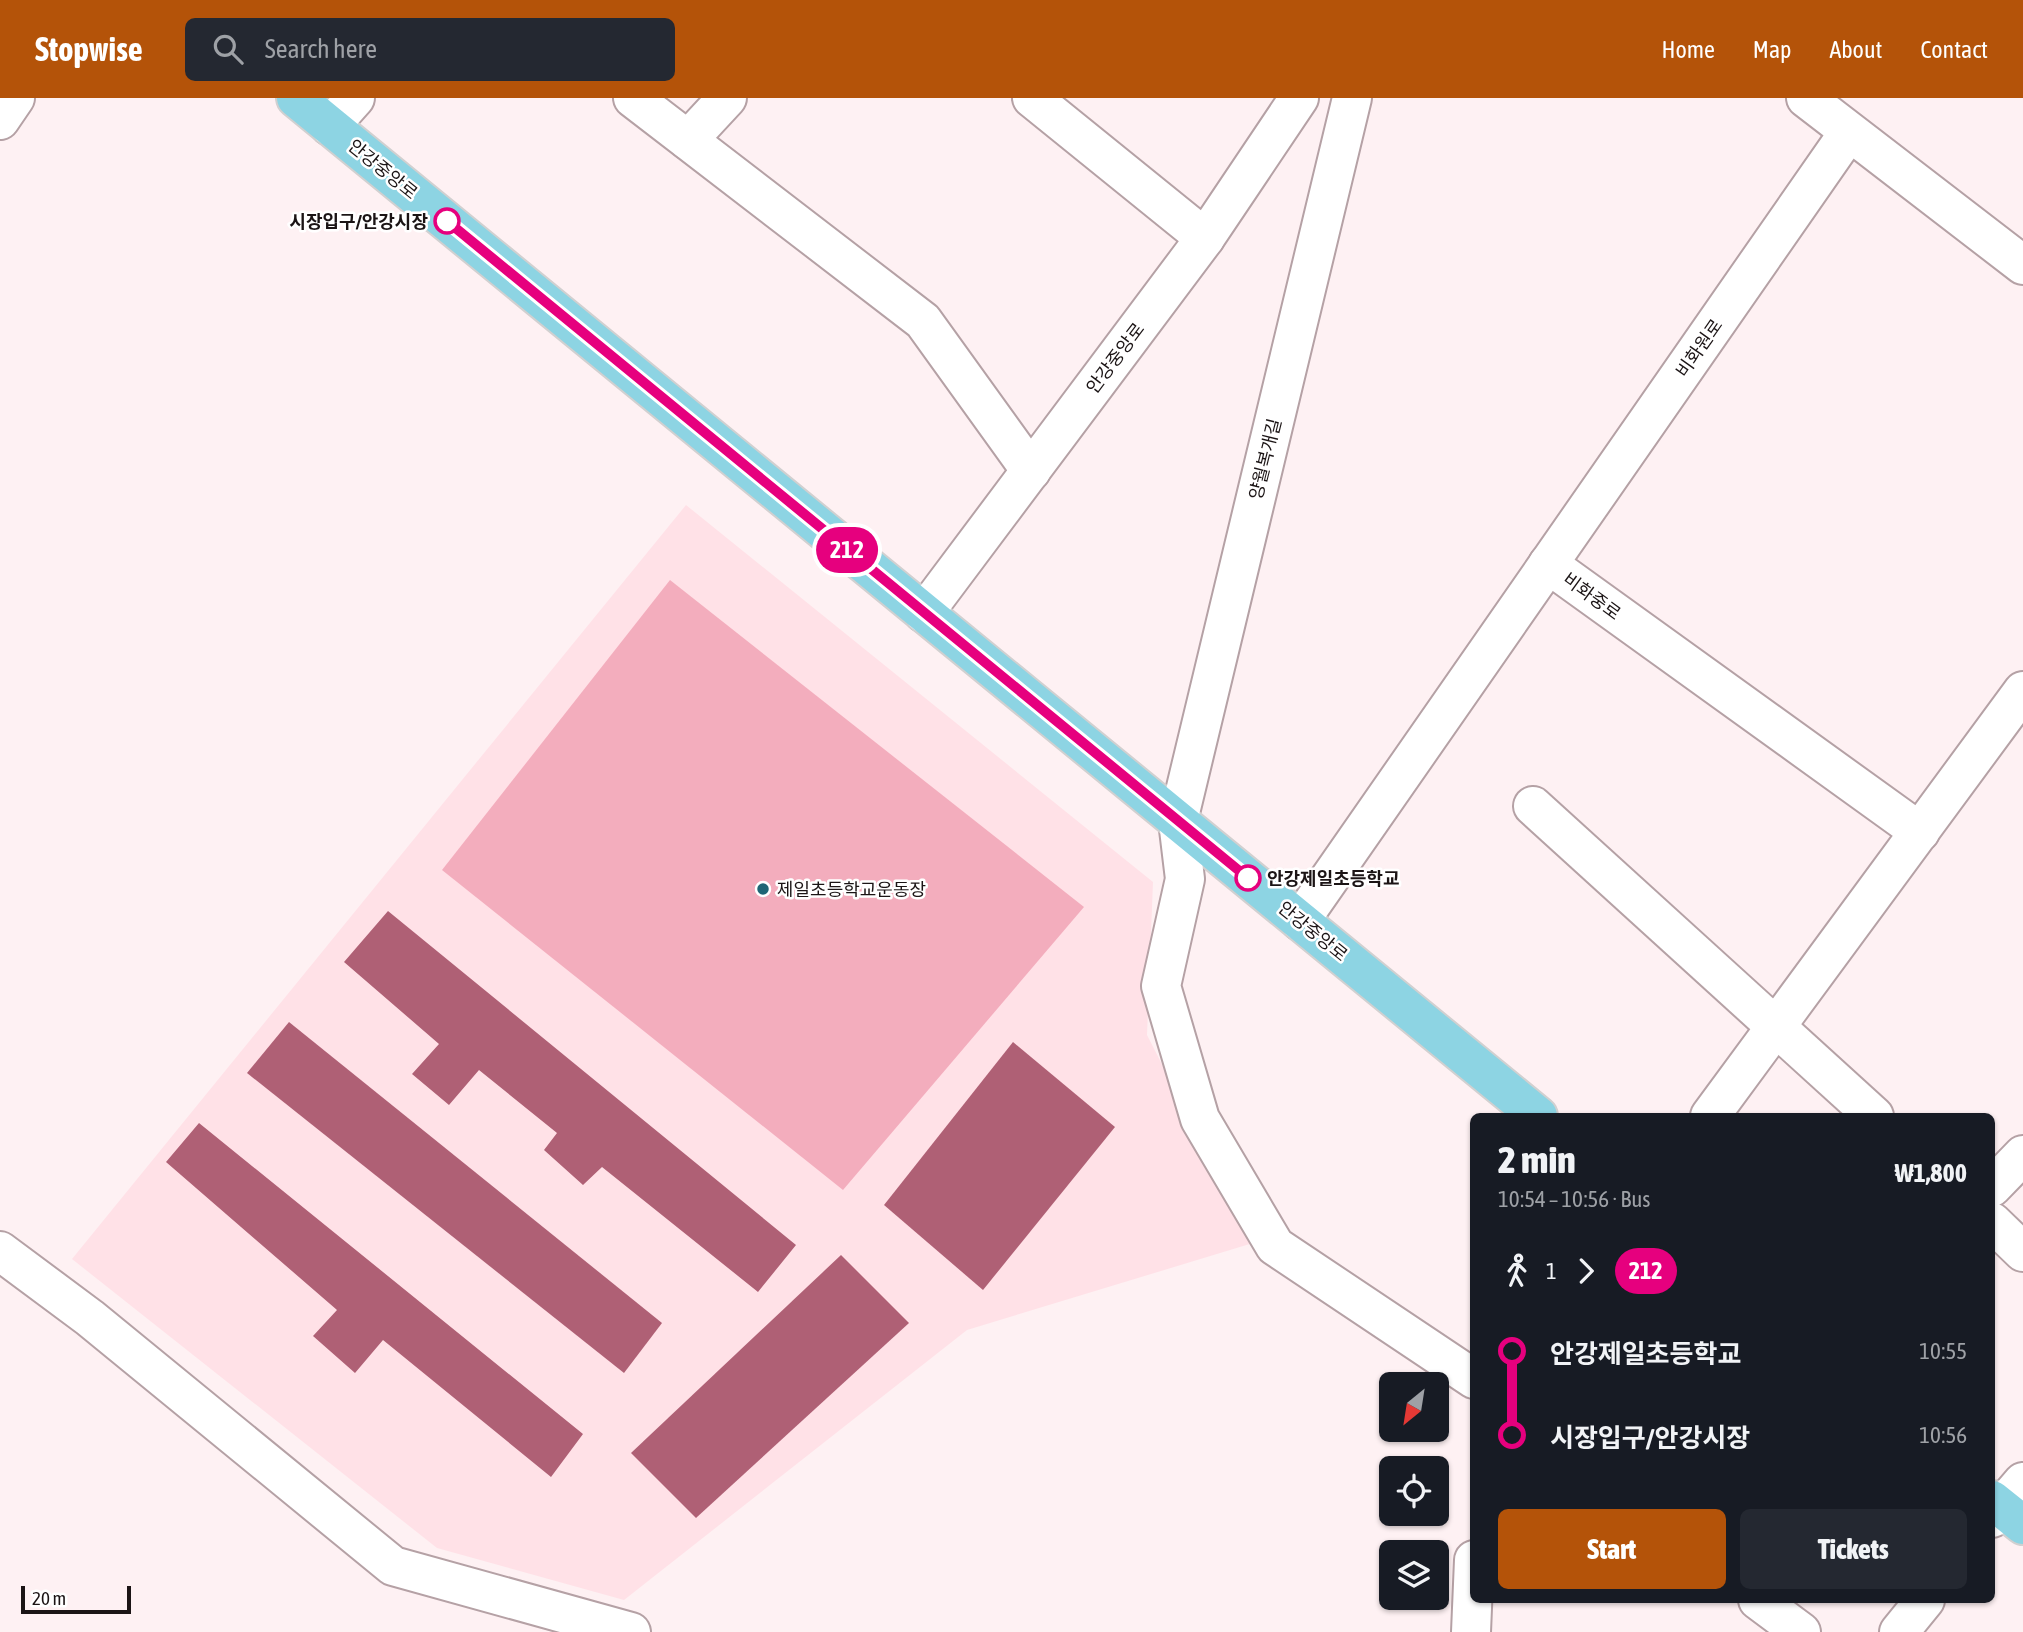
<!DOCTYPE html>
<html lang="en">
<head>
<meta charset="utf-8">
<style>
  :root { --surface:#171b24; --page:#242831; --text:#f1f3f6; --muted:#9ea1a6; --accent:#b45309 }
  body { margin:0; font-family:"Asap Condensed","Noto Sans KR",sans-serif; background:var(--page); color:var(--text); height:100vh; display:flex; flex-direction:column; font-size:26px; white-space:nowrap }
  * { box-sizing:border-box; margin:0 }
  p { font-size:23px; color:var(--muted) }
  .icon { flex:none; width:38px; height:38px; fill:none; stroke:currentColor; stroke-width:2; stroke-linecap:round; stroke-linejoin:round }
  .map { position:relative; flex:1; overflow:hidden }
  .drawer { position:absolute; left:1470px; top:1015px; width:525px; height:490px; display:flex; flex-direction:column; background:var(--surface); border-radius:10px; box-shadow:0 2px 5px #0004 }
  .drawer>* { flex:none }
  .badge { padding:0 14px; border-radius:23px; font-size:24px; line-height:46px }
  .needle { width:46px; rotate:210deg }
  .fabs { position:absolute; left:1379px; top:1274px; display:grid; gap:14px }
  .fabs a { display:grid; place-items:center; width:70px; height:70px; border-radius:10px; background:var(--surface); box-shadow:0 2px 5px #0004; font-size:35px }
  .scale { position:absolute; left:21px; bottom:18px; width:110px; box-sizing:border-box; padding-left:7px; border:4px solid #1b1415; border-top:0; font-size:19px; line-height:24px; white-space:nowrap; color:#1b1415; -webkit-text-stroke:5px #fff; paint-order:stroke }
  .map>.badge { position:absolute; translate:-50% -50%; box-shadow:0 0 0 4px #fff }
  .legs { display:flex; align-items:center; gap:10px; height:77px; padding:0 28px; font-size:23px }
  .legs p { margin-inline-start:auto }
  .summary { display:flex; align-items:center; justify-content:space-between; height:119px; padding:0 28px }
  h1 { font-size:38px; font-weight:800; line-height:52px }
  .primary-button { display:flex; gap:14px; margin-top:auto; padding:14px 28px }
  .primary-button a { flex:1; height:80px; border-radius:10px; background:var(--accent); color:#fff; font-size:28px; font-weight:800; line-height:80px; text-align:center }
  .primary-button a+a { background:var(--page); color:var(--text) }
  ul { padding:0 28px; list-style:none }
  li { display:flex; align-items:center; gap:24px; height:84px; font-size:26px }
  li i { display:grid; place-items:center; width:10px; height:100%; margin:0 9px; background:currentColor }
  li i::after { content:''; width:18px; height:18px; margin:-9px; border:5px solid; border-radius:50%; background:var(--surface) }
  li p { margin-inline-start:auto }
  li:first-child i { background:linear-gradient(#0000 50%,currentColor 0) }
  li:last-child i { background:linear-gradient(currentColor 50%,#0000 0) }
  header { display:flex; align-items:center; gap:42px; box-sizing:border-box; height:98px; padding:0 35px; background:var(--accent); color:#fff }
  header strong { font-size:33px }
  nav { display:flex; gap:38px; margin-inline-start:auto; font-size:24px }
  .search { width:490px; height:63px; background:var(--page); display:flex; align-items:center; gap:18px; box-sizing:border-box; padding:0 24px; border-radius:10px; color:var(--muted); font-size:26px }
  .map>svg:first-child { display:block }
</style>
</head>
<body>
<header>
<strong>Stopwise</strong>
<div class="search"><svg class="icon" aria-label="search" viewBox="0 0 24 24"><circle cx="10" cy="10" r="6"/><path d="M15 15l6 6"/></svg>Search here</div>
<nav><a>Home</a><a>Map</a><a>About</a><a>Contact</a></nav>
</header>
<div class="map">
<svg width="2023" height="1534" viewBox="0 0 2023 1534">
  <rect width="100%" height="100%" fill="#fef1f3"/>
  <path fill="#ffe1e7" d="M686,407l467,377 -6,153 106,208 -286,87 -343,270 -187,-52 -365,-289z"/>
  <path fill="#f3adbd" d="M670,482l414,327 -241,283 -401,-320z"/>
  <g fill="#af6075">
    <path d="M388,813l408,334 -38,47 -156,-125 -19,18 -39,-35 13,-17 -78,-63 -30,35 -37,-31 27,-30 -95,-82z"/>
    <path d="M289,924l373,301 -38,50 -377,-300z"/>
    <path d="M1013,944l102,85 -132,163 -99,-85z"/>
    <path d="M199,1025l384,311 -32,43 -168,-137 -28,33 -42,-37 24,-26 -171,-148z"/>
    <path d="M841,1157l68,68 -213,195 -65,-65z"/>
  </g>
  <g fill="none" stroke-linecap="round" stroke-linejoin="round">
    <g stroke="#b5a1a5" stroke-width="42">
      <g id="minor">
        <path d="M633,0l290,223 108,150"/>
        <path d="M1032,0l173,140"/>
        <path d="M1352,0l-174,723 7,58 -24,107 39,133 75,127 199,133"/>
        <path d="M1806,0l217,167"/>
        <path d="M0,22l15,-22"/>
        <path d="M330,28l25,-28"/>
        <path d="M688,42l39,-42"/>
        <path d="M1548,466l372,268"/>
        <path d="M924,515l281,-375 94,-140"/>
        <path d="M1533,708l341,310"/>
        <path d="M1300,823l549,-789"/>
        <path d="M1710,1018l313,-425"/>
        <path d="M1992,1089l31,-32"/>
        <path d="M1992,1124l31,30"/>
        <path d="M0,1153l90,67 303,248 238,66"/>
        <path d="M1992,1420l31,-36"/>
        <path d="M1758,1502l43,32"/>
        <path d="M1471,1534l3,-72"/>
        <path d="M1899,1534l26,-32"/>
      </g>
    </g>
    <g stroke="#d1d0d0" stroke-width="42">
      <g id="major">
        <path d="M296,0l1242,1018"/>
        <path d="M1992,1402l31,25"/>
      </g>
    </g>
    <use href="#minor" stroke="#fff" stroke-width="38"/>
    <use href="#major" stroke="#8dd4e3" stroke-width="38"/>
  </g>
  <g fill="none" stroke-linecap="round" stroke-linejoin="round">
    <g stroke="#fff" stroke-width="16">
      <path id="line-1" d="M447,123l801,657"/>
    </g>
    <use href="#line-1" stroke="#e6007e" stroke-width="10"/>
  </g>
  <g fill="#fff" stroke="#e6007e" stroke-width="3.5">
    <circle cx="447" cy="123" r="12"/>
    <circle cx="1248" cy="780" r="12"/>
  </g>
  <circle fill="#1f6575" stroke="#fff" stroke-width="2.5" cx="763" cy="791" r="7"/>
  <g text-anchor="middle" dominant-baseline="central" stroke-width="5" stroke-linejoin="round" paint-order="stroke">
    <g font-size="18" fill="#1b1415" stroke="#fff">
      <text transform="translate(383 71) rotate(39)">안강중앙로</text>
      <text transform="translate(1699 250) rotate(-55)">비화원로</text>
      <text transform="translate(1115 260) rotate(-53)">안강중앙로</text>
      <text transform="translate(1265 361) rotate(-76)">양월복개길</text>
      <text transform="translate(1592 498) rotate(36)">비화중로</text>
      <text transform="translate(1313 833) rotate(39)">안강중앙로</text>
    </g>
    <g font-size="18" font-weight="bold" fill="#1b1415" stroke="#fff" text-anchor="end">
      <text x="428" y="123">시장입구/안강시장</text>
      <text x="1267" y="780" text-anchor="start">안강제일초등학교</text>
    </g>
    <g font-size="18" fill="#1b1415" stroke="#fff" text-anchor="start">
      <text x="777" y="791">제일초등학교운동장</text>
    </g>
  </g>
</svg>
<div class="fabs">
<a><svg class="needle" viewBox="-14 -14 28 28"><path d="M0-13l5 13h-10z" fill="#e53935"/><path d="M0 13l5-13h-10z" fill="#9ea1a6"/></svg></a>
<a><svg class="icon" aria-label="locate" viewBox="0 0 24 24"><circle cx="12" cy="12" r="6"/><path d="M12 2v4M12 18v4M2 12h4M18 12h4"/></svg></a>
<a><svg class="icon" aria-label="layers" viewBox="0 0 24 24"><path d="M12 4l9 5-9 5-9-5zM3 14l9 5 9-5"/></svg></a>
</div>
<div class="scale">20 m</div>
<b class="badge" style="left:847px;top:452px;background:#e6007e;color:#fff">212</b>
<section class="drawer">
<div class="summary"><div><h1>2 min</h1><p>10:54 – 10:56 · Bus</p></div><b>₩1,800</b></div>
<div class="legs"><svg class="icon" aria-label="walk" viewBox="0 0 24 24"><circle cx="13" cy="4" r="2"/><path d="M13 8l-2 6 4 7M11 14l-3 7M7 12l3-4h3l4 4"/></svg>1<svg class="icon" aria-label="forward" viewBox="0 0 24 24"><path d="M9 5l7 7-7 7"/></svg><b class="badge" style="background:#e6007e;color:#fff">212</b></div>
<ul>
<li><i style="color:#e6007e"></i><b>안강제일초등학교</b><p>10:55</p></li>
<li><i style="color:#e6007e"></i><b>시장입구/안강시장</b><p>10:56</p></li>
</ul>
<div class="primary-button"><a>Start</a><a>Tickets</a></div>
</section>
</div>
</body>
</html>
